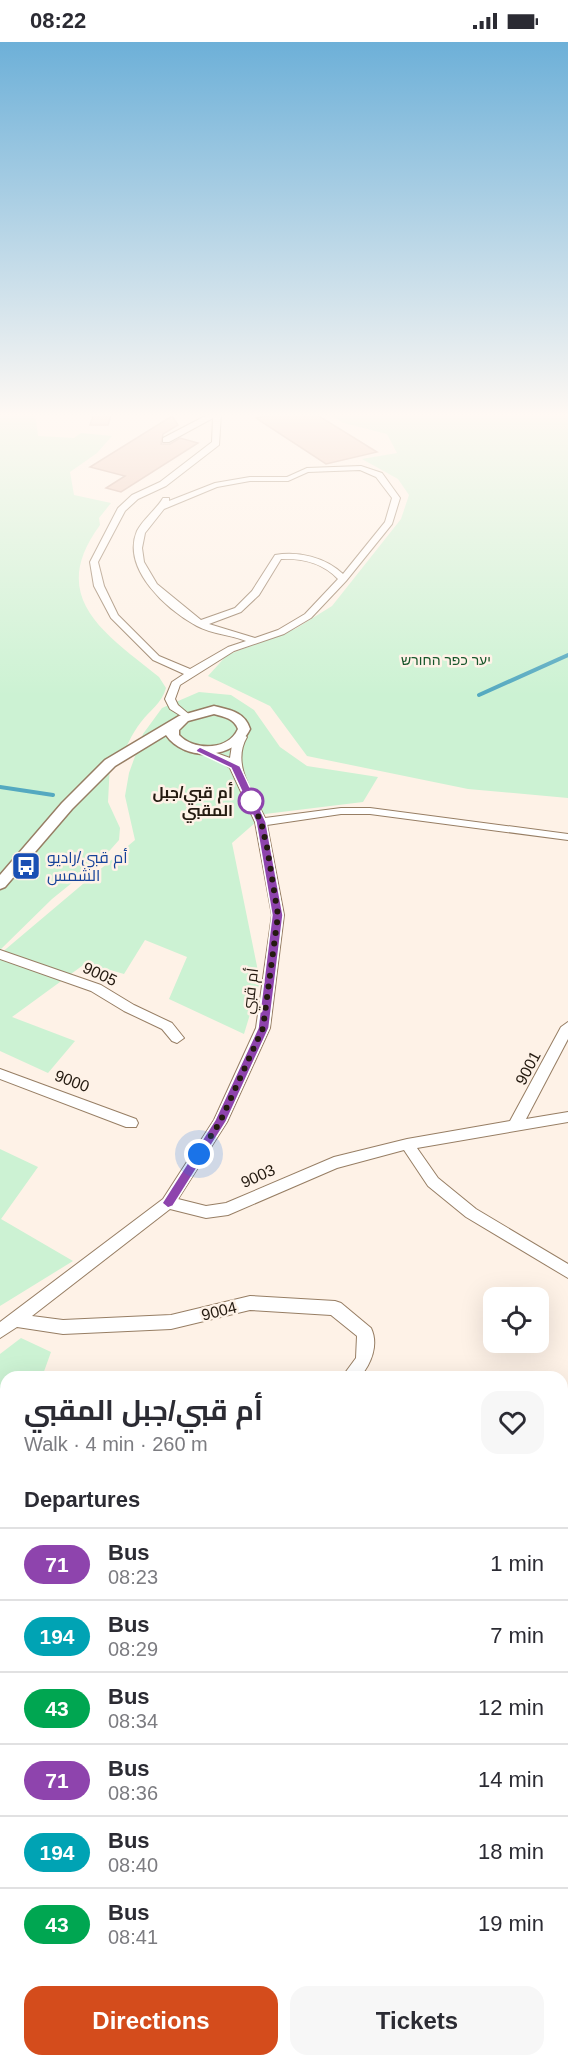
<!DOCTYPE html>
<html lang="en">
<head>
<meta charset="utf-8">
<style>
  :root { --surface:#fff; --page:#f7f7f7; --text:#2b2b33; --muted:#7c7c81; --line:#e1e1e2; --accent:#d44c1c }
  body { margin:0; font-family:Helvetica,Cairo,"Noto Sans Hebrew",sans-serif; background:var(--page); color:var(--text); height:100vh; display:flex; flex-direction:column; font-size:22px; white-space:nowrap }
  * { box-sizing:border-box; margin:0 }
  p { font-size:20px; color:var(--muted) }
  .icon { flex:none; width:33px; height:33px; fill:none; stroke:currentColor; stroke-width:2; stroke-linecap:round; stroke-linejoin:round }
  .map { position:relative; flex:1; overflow:hidden }
  .details { position:absolute; left:0px; top:1329px; width:568px; height:696px; display:flex; flex-direction:column; background:var(--surface); border-radius:18px 18px 0 0; box-shadow:0 6px 24px #0002 }
  .details>* { flex:none }
  .badge { padding:0 12px; border-radius:20px; font-size:21px; line-height:39px }
  .tools { position:absolute; left:483px; top:1245px; display:grid; gap:12px }
  .tools a { display:grid; place-items:center; width:66px; height:66px; border-radius:12px; background:var(--surface); box-shadow:0 6px 24px #0002; font-size:30px }
  .you { position:absolute; width:30px; height:30px; margin:-15px; border:4px solid #fff; border-radius:50%; background:#1a73e8; box-shadow:0 0 0 9px #1a73e833 }
  .map>.badge { position:absolute; translate:-50% -50%; box-shadow:0 0 0 3px #fff }
  h2 { padding:0 24px; font-size:22px; line-height:54px }
  .round { display:grid; place-items:center; flex:none; width:63px; height:63px; border-radius:18px; background:var(--page) }
  .overview { display:flex; align-items:center; justify-content:space-between; height:102px; padding:0 24px }
  h1 { font-size:28px; font-weight:700; line-height:45px }
  .action { display:flex; gap:12px; margin-top:auto; padding:12px 24px }
  .action a { flex:1; height:69px; border-radius:18px; background:var(--accent); color:#fff; font-size:24px; font-weight:700; line-height:69px; text-align:center }
  .action a+a { background:var(--page); color:var(--text) }
  ul { padding:0; list-style:none }
  li { display:flex; align-items:center; gap:18px; height:72px; padding:0 24px; border-top:2px solid var(--line) }
  li div { flex:1 }
  li b { display:block; font-size:22px }
  li em { font-style:normal }
  li .badge { min-width:66px; font-weight:700; text-align:center }
  .status { display:flex; justify-content:space-between; align-items:center; height:42px; padding:0 30px; background:var(--surface); direction:ltr }
  .status svg { height:16px; fill:currentColor }
  .map>svg:first-child { display:block }
</style>
</head>
<body>
<div class="status"><b>08:22</b><svg viewBox="0 0 49 12"><path d="M0 12V9h3v3zM5 12V6h3v6zM10 12V3h3v9zM15 12V0h3v12zM26 1h20v11H26zM47 4h2v5h-2z"/></svg></div>
<div class="map">
<svg width="568" height="2025" viewBox="0 0 568 2025">
  <rect width="100%" height="100%" fill="#fef2e7"/>
  <g fill="#ccf2d3">
    <path d="M0,371h35l3,23 36,2 7,-5 31,3 -15,17 -27,19 4,23 37,8 -12,15 1,7c-54,73 6,109 59,152l7,11c-4,15 -16,22 -25,34 -10,13 -16,27 -22,43l-9,-2 -2,39 12,26 -1,12 -15,17 -52,42 -52,51z"/>
    <path d="M326,371h242v385l-100,-9 -161,-33 -37,-50 -62,-30 19,-21 68,-26 37,-23 69,-87 8,-24 -11,-16 -36,-20 35,-6 -10,-19 -43,-11z"/>
    <path d="M199,650l32,3 23,15 26,37 27,19 71,11 -15,25 -98,12 -33,29 28,138 -16,53 -75,-35 18,-42 -42,-17 -21,34 -38,-11 -74,54 63,24 -27,32 -48,-22v-97l135,-114 -10,-44 4,-23 14,-39 19,-26z"/>
    <path d="M0,1107l38,18 -37,52 72,42 -73,45z"/>
    <path d="M21,1296l30,14 -9,25h-36v230h-6v-253z"/>
    <path d="M0,1766l6,3v220l-6,8z"/>
    <path d="M67,2019h492l9,6h-505z"/>
  </g>
  <g fill="none" stroke-linecap="round" stroke-linejoin="round">
    <g stroke="#54a9c0" stroke-width="4">
      <path d="M479,653l89,-40"/>
      <path d="M0,745l53,8"/>
    </g>
  </g>
  <g fill="#ecc6b5" stroke="#cba696" stroke-width="1.5">
    <path d="M94,371h18l-4,12h-18z"/>
    <path d="M279,371h35l63,39 -51,12 -70,-46z"/>
    <path d="M172,374l6,9 -15,9 -2,10h9l10,-6 18,5 -77,49 -15,-4 19,-12 -35,-9z"/>
  </g>
  <g fill="none" stroke-linecap="round" stroke-linejoin="round">
    <g stroke="#977e64" stroke-width="2">
      <g id="minor">
        <path d="M211,371h10l-2,32 -53,41 -28,13 -13,12 -27,51 6,24 14,29 41,41 31,13 38,-22 18,-6c-15,-6 -34,-7 -49,-15 -30,-16 -76,-57 -60,-95 6,-12 19,-21 26,-33h6v3l46,-18 35,-6h37l20,-9 54,-2 21,7 18,25 -8,26 -46,57 -35,37 -27,16 -50,17 -54,34 -5,14 3,6 13,11 -5,3 -16,-10 -5,-10 7,-17 12,-8 -31,-14 -42,-42 -17,-32 -4,-24 28,-54 14,-13 28,-13 52,-40 1,-24 -44,24h-6v-4zM360,428l16,7 16,21 -7,24 -42,52c-18,-17 -45,-23 -68,-19l-23,36 -17,17 -34,12 -44,-36 -13,-22 -2,-14 3,-15 19,-24 53,-22 33,-6h38l20,-9zM281,517c21,-1 42,4 57,20l-33,35 -27,16 -23,8 -46,-14 32,-12 18,-17z"/>
        <path d="M242,692l5,3c-16,27 6,56 18,81l76,-10h29l198,26v6l-198,-26h-29l-74,11 17,90 -14,113 -43,94 -49,77 28,7 20,-3 108,-46 73,-18 103,-18 51,-94 7,-5v17l-42,80 42,-7v10l-151,26 21,30 38,31 92,55v14l-102,-61 -38,-31 -24,-36 -67,18 -109,47 -22,3 -36,-9 -138,107 31,4 108,-5 79,-19 85,5 6,2 30,25c8,17 0,36 -11,49h-18l14,-19 1,-22 -26,-21 -81,-5 -79,19 -108,5 -46,-7 -17,11v-16l163,-123 51,-79 42,-92 16,-113 -17,-93 -25,-54 -11,-8 -24,-10 5,-3 30,11 2,-13 6,-10z"/>
        <path d="M0,908l101,35 33,20 38,18 12,15 -7,5 -5,-2 -10,-12 -38,-18 -33,-20 -91,-32z"/>
        <path d="M0,1027l136,50 2,4 -2,4h-10l-126,-48z"/>
        <path d="M568,1479v18l-6,1v-18z"/>
        <path d="M0,1532l6,1v18l-6,-1z"/>
        <path d="M562,1972l6,2v24l-6,-2z"/>
        <path d="M6,2006v13h11l-3,6h-14v-17z"/>
      </g>
    </g>
    <g stroke="#977e64" stroke-width="3">
      <path id="tertiary" d="M214,664c16,4 31,6 36,23 -14,30 -65,34 -84,6l-51,31 -43,43 -67,78 -5,2v-14l62,-72 43,-43 74,-44zM214,672c10,3 20,4 24,15 -10,22 -44,22 -59,6v-5l9,-9z"/>
    </g>
    <use href="#minor" fill="#fff" fill-rule="evenodd"/>
    <use href="#tertiary" fill="#fff" fill-rule="evenodd"/>
  </g>
  <linearGradient id="sky" x2="0" y2="1"><stop stop-color="#6db0d8"/><stop offset="0.57" stop-color="#fff9f4"/><stop offset="1" stop-color="#fff9f4" stop-opacity="0"/></linearGradient>
  <rect width="568" height="654" fill="url(#sky)"/>
  <path fill="#8e44ad" stroke="#fff" stroke-width="1.5" d="M200,705l40,19 26,56 17,93 -14,113 -43,94 -53,84 -5,2 -6,-5 53,-83 43,-92 14,-113 -16,-93 -25,-54 -34,-16 -1,-2z"/>
  <g fill="none" stroke-linecap="round" stroke-linejoin="round">
    <path stroke="#241a10" stroke-width="6" stroke-dasharray="0 10.8" d="M199,1112l21,-32 43,-94 15,-113 -11,-68 -6,-25 -10,-21"/>
  </g>
  <defs>
    <g id="bus-square" transform="scale(1.5)"><rect x="-9" y="-9" width="18" height="18" rx="4" fill="#1a4fb4" stroke="#fef2e7"/><path d="M-5-6H5V4H4V6H2V4H-2V6H-4V4H-5ZM-3.5-4V0h7V-4ZM-3.5 1.2v1.5H-2V1.2ZM2 1.2v1.5H3.5V1.2Z" fill="#fff"/></g>
  </defs>
  <g fill-rule="evenodd">
    <use href="#bus-square" x="26" y="824"/>
  </g>
  <circle fill="#fff" stroke="#8e44ad" stroke-width="3" cx="251" cy="759" r="12"/>
  <g text-anchor="middle" dominant-baseline="central" stroke-width="5" stroke-linejoin="round" paint-order="stroke">
    <g font-size="14" fill="#17562b" stroke="#fef2e7">
      <text x="446" y="618">יער כפר החורש</text>
    </g>
    <g font-size="16" font-weight="bold" fill="#241a10" stroke="#fef2e7" text-anchor="end">
      <text x="233" y="750">أم قبي/جبل<tspan x="233" dy="18">المقبي</tspan></text>
    </g>
    <g font-size="16" fill="#164399" stroke="#fef2e7" text-anchor="start">
      <text x="47" y="815">أم قبي/راديو<tspan x="47" dy="18">الشمس</tspan></text>
    </g>
    <g font-size="16" fill="#241a10" stroke="#fef2e7">
      <text transform="translate(100 932) rotate(25)">9005</text>
      <text transform="translate(250 949) rotate(-83)">أم قبي</text>
      <text transform="translate(528 1026) rotate(-62)">9001</text>
      <text transform="translate(72 1039) rotate(20)">9000</text>
      <text transform="translate(258 1134) rotate(-24)">9003</text>
      <text transform="translate(219 1269) rotate(-14)">9004</text>
    </g>
  </g>
</svg>
<div class="tools">
<a><svg class="icon" aria-label="locate" viewBox="0 0 24 24"><circle cx="12" cy="12" r="6"/><path d="M12 2v4M12 18v4M2 12h4M18 12h4"/></svg></a>
</div>
<div class="you" style="left:199px;top:1112px"></div>
<section class="details">
<div class="overview"><div><h1>أم قبي/جبل المقبي</h1><p>Walk · 4 min · 260 m</p></div><a class="round"><svg class="icon" aria-label="heart" viewBox="0 0 24 24"><path d="M12 20l-8-8c-3-5 5-10 8-4 3-6 11-1 8 4z"/></svg></a></div>
<h2>Departures</h2>
<ul>
<li><span class="badge" style="background:#8e44ad;color:#fff">71</span><div><b>Bus</b><p>08:23</p></div><em>1 min</em></li>
<li><span class="badge" style="background:#00a3b4;color:#fff">194</span><div><b>Bus</b><p>08:29</p></div><em>7 min</em></li>
<li><span class="badge" style="background:#00a651;color:#fff">43</span><div><b>Bus</b><p>08:34</p></div><em>12 min</em></li>
<li><span class="badge" style="background:#8e44ad;color:#fff">71</span><div><b>Bus</b><p>08:36</p></div><em>14 min</em></li>
<li><span class="badge" style="background:#00a3b4;color:#fff">194</span><div><b>Bus</b><p>08:40</p></div><em>18 min</em></li>
<li><span class="badge" style="background:#00a651;color:#fff">43</span><div><b>Bus</b><p>08:41</p></div><em>19 min</em></li>
</ul>
<div class="action"><a>Directions</a><a>Tickets</a></div>
</section>
</div>
</body>
</html>
